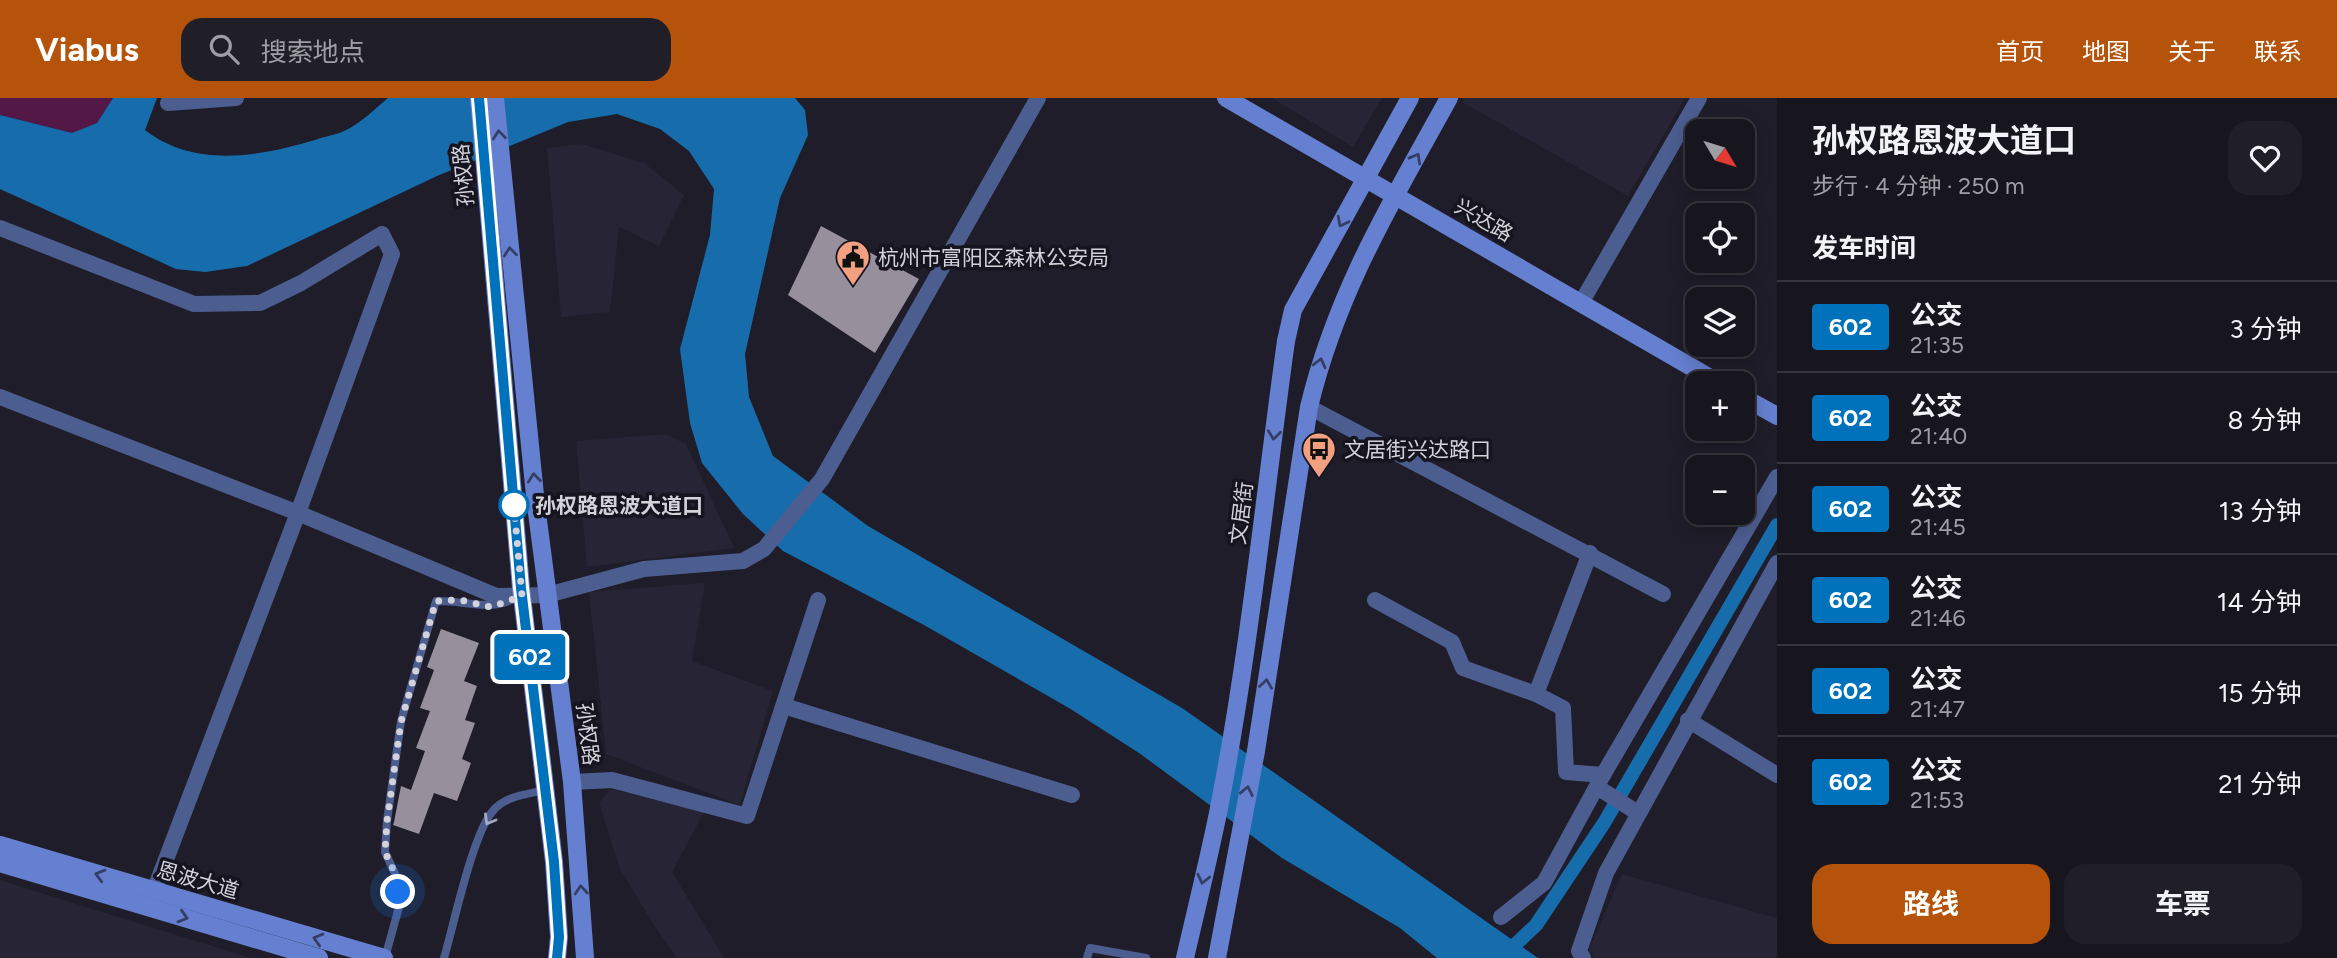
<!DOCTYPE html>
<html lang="zh">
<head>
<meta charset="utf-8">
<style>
  :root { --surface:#17161f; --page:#201f28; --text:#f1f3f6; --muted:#9e9fa4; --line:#36353d; --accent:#b45309 }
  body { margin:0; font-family:Figtree,"Noto Sans SC",sans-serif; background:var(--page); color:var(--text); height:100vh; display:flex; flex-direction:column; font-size:26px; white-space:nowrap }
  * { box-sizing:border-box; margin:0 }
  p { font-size:23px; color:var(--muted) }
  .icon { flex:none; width:38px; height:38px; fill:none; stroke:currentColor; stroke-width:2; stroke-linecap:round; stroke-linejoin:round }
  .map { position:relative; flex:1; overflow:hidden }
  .drawer { display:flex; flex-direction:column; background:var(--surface); width:560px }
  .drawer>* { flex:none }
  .badge { padding:0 14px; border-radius:5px; font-size:24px; line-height:46px }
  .needle { width:46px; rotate:128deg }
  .fabs { position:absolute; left:1685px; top:21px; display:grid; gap:14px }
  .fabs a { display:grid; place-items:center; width:70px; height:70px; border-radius:14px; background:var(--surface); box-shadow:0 4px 18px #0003,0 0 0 2px var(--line); font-size:35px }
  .you { position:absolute; width:35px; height:35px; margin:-18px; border:5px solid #fff; border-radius:50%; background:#1a73e8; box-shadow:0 0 0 10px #1a73e833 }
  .map>.badge { position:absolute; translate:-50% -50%; box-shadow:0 0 0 4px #fff }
  h2 { padding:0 35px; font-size:26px; line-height:63px }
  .round { display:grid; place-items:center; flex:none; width:74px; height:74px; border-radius:21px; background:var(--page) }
  .summary { display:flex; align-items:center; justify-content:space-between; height:119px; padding:0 35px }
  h1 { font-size:33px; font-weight:700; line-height:52px }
  .cta { display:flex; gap:14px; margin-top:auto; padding:14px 35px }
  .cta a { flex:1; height:80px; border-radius:21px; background:var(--accent); color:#fff; font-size:28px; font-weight:700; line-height:80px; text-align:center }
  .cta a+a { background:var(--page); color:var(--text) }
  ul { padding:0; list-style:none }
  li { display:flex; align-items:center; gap:21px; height:91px; padding:0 35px; border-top:2px solid var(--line) }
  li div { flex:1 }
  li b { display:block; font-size:26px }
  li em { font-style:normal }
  li .badge { min-width:77px; font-weight:700; text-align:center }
  header { display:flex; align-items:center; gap:42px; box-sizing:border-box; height:98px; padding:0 35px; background:var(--accent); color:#fff }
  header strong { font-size:33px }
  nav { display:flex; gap:38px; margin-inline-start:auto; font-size:24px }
  .search { width:490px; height:63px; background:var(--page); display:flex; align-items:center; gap:18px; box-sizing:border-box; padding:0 24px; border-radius:21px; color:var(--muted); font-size:26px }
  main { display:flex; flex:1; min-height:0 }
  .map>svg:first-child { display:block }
</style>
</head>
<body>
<header>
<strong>Viabus</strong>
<div class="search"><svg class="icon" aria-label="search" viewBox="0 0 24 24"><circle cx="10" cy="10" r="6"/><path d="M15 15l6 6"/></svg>搜索地点</div>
<nav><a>首页</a><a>地图</a><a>关于</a><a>联系</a></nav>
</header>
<main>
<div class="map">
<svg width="1777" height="860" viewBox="0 0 1777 860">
  <rect width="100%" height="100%" fill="#1f1d29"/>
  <g fill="#272436">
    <path d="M1272,0h110l-29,49z"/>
    <path d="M1465,0h220l-57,98 -166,-94z"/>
    <path d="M582,46l62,19 40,32 -25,51 -40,-19 -9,85 -49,5 -14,-169z"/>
    <path d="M665,336l21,10 48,104 -147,19 -11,-126z"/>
    <path d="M705,485l-13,78 81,30 -33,114 -134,-51 -17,-162z"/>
    <path d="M610,691l94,23 -32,60 52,86h-47l-23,-33 -34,-56 -21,-66z"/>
    <path d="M1622,776l155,44v40h-183l-5,-9z"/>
    <path d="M0,782l15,5 236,73h-251z"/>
  </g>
  <path fill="#531848" d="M0,0h113l-16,25 -25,10 -72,-18z"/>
  <path fill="#176dac" d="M113,0h44l-12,32c50,39 115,26 170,10 11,-4 26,-6 35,-12 14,-8 26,-20 38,-30h407l10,12 3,25 -28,63 -35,156 4,43 24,59 95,70 314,182 356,250h-101l-37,-30 -118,-70 -143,-105 -70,-45 -145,-83 -141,-74 -40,-37 -41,-51 -12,-40 -10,-74 30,-114 4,-46 -25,-38 -29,-22 -43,-15 -49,8 -131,54 -190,90 -42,6 -29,-3 -176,-80v-74l72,18 25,-10z"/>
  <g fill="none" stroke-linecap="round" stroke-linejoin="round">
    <path stroke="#176dac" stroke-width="14" d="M1501,860l35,-33 68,-102 173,-298"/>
  </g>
  <g fill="#988f9d">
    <path d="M821,128l98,53 -44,74 -87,-58z"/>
    <path d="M441,531l38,14 -15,38 13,5 -12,34 10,3 -13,36 9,4 -14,38 -23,-8 -15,41 -26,-9 1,-3 7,-36 10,4 14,-39 -9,-3 14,-37 -10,-3 14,-38 -7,-3z"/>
  </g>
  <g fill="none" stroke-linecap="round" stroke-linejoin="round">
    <g stroke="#4c5d90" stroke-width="8">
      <path d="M385,860l14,-51 -2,-29 -12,-26 2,-31 14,-100 35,-120c26,-1 49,9 73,0"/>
      <path d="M444,860c10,-34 28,-121 48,-146 12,-16 36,-18 54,-22"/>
      <path d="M1087,860l3,-10 56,10"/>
    </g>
    <g stroke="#4c5d90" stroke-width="16">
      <path d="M168,5l68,-5"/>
      <path d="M0,130l194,76 66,-1 41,-20 81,-49 10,20 -94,259 -144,378"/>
      <path d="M1581,205l118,-205"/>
      <path d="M0,299l298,116 198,83 51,-1 97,-26 99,-8 21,-12 58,-70 216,-381"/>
      <path d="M1309,309l354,187"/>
      <path d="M1375,502l77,42 11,26 73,26 27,14 3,64 37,3"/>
      <path d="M1536,596l54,-141"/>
      <path d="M784,608l288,89"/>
      <path d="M1688,622l89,55"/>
      <path d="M572,684l40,-2 135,36 71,-216"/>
      <path d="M1597,689l41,26"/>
      <path d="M1501,819l43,-34 59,-108 174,-298"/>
      <path d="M1583,860l-4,-7 27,-78 171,-310"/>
    </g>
    <g stroke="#6680d1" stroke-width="18">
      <path d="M479,0l42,490 33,274 5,75 -2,21"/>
      <path d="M495,0l41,407 36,277 13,176"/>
      <path d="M1226,0l493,285"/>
      <path d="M1743,299l34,19"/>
      <path d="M0,747l384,113"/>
      <path d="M0,765l319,95"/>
      <path d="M1185,860c11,-48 23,-96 33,-145 31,-156 46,-314 68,-472l7,-31 117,-212"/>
      <path d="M1217,860l39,-207 53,-344c28,-116 83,-206 140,-309"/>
    </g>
  </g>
  <defs><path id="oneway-chevron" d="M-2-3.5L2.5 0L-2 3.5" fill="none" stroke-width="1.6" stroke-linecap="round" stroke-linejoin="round" transform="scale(1.75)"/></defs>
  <g stroke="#353f66">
    <use href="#oneway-chevron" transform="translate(499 37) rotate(-96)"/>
    <use href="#oneway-chevron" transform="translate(1416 60) rotate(-61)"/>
    <use href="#oneway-chevron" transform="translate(1342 124) rotate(117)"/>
    <use href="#oneway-chevron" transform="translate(510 154) rotate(-96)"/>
    <use href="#oneway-chevron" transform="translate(1320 265) rotate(-76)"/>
    <use href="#oneway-chevron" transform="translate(1274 337) rotate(97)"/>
    <use href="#oneway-chevron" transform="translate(534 380) rotate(-96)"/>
    <use href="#oneway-chevron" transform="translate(1266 586) rotate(-82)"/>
    <use href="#oneway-chevron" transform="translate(1247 693) rotate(-78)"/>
    <use href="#oneway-chevron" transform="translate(100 777) rotate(-164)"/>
    <use href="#oneway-chevron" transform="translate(1203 781) rotate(103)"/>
    <use href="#oneway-chevron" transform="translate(581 792) rotate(-95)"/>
    <use href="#oneway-chevron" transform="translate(183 819) rotate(17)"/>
    <use href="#oneway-chevron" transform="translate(318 841) rotate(-164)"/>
  </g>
  <use stroke="#a4a9c1" href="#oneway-chevron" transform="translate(489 722) rotate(120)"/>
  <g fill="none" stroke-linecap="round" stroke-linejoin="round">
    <g stroke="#fff" stroke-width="16">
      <path id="line" d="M479,0l42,490 33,274 5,75 -2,21"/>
    </g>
    <use href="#line" stroke="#0072bc" stroke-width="10"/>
    <path stroke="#d3d2db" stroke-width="7" stroke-dasharray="0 12.6" d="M398,794l-1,-14 -12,-26 2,-31 14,-99 35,-121 24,-1 31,7 31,-11 -9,-101 1,10"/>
  </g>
  <defs>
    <g id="civic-pin" transform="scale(1.75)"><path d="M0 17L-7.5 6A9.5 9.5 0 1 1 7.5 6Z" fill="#f2a080" stroke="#15141f"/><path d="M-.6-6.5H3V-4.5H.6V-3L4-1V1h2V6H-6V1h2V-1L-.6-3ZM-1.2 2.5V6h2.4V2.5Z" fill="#111"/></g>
    <g id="bus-pin" transform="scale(1.75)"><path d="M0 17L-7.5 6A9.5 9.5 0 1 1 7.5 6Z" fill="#f2a080" stroke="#15141f"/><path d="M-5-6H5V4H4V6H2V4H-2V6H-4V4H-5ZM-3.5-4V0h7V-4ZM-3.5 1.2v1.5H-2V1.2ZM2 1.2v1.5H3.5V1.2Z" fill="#111"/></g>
  </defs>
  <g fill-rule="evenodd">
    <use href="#civic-pin" x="853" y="159"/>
    <use href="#bus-pin" x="1319" y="351"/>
  </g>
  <circle fill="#fff" stroke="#0072bc" stroke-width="3.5" cx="514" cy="407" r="14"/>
  <g text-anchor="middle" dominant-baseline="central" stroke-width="7" stroke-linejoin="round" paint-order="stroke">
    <g font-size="21" fill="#d3d2db" stroke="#15141f">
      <text transform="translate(463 77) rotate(-95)">孙权路</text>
      <text transform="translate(1484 122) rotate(30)">兴达路</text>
      <text transform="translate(1241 415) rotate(-83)">文居街</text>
      <text transform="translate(588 636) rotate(83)">孙权路</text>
      <text transform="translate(198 782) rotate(16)">恩波大道</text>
    </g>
    <g font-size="21" fill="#d3d2db" stroke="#15141f" text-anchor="start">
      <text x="878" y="159">杭州市富阳区森林公安局</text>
      <text x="1344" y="351">文居街兴达路口</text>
    </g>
    <g font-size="21" font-weight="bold" fill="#d3d2db" stroke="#15141f" text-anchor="start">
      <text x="535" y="407">孙权路恩波大道口</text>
    </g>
  </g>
</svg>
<div class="fabs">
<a><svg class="needle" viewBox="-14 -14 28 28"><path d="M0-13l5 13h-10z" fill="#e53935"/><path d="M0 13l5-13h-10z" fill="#9e9fa4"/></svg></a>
<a><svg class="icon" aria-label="locate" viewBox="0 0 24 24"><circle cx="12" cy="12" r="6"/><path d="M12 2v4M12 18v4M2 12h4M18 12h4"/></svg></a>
<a><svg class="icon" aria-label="layers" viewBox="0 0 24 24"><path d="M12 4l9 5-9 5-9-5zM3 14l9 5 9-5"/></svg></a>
<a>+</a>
<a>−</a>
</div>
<div class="you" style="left:398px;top:794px"></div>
<b class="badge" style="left:530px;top:559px;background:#0072bc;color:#fff">602</b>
</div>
<section class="drawer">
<div class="summary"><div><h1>孙权路恩波大道口</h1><p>步行 · 4 分钟 · 250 m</p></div><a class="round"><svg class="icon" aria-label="heart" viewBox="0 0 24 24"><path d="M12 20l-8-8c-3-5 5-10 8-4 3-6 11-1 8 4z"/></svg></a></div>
<h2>发车时间</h2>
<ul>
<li><span class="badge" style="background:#0072bc;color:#fff">602</span><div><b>公交</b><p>21:35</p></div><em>3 分钟</em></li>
<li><span class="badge" style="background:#0072bc;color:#fff">602</span><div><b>公交</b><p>21:40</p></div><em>8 分钟</em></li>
<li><span class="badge" style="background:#0072bc;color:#fff">602</span><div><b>公交</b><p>21:45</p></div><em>13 分钟</em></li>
<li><span class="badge" style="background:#0072bc;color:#fff">602</span><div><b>公交</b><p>21:46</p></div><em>14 分钟</em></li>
<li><span class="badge" style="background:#0072bc;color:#fff">602</span><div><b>公交</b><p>21:47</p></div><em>15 分钟</em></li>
<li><span class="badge" style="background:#0072bc;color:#fff">602</span><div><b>公交</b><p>21:53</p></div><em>21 分钟</em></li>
</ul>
<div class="cta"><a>路线</a><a>车票</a></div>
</section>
</main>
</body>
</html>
